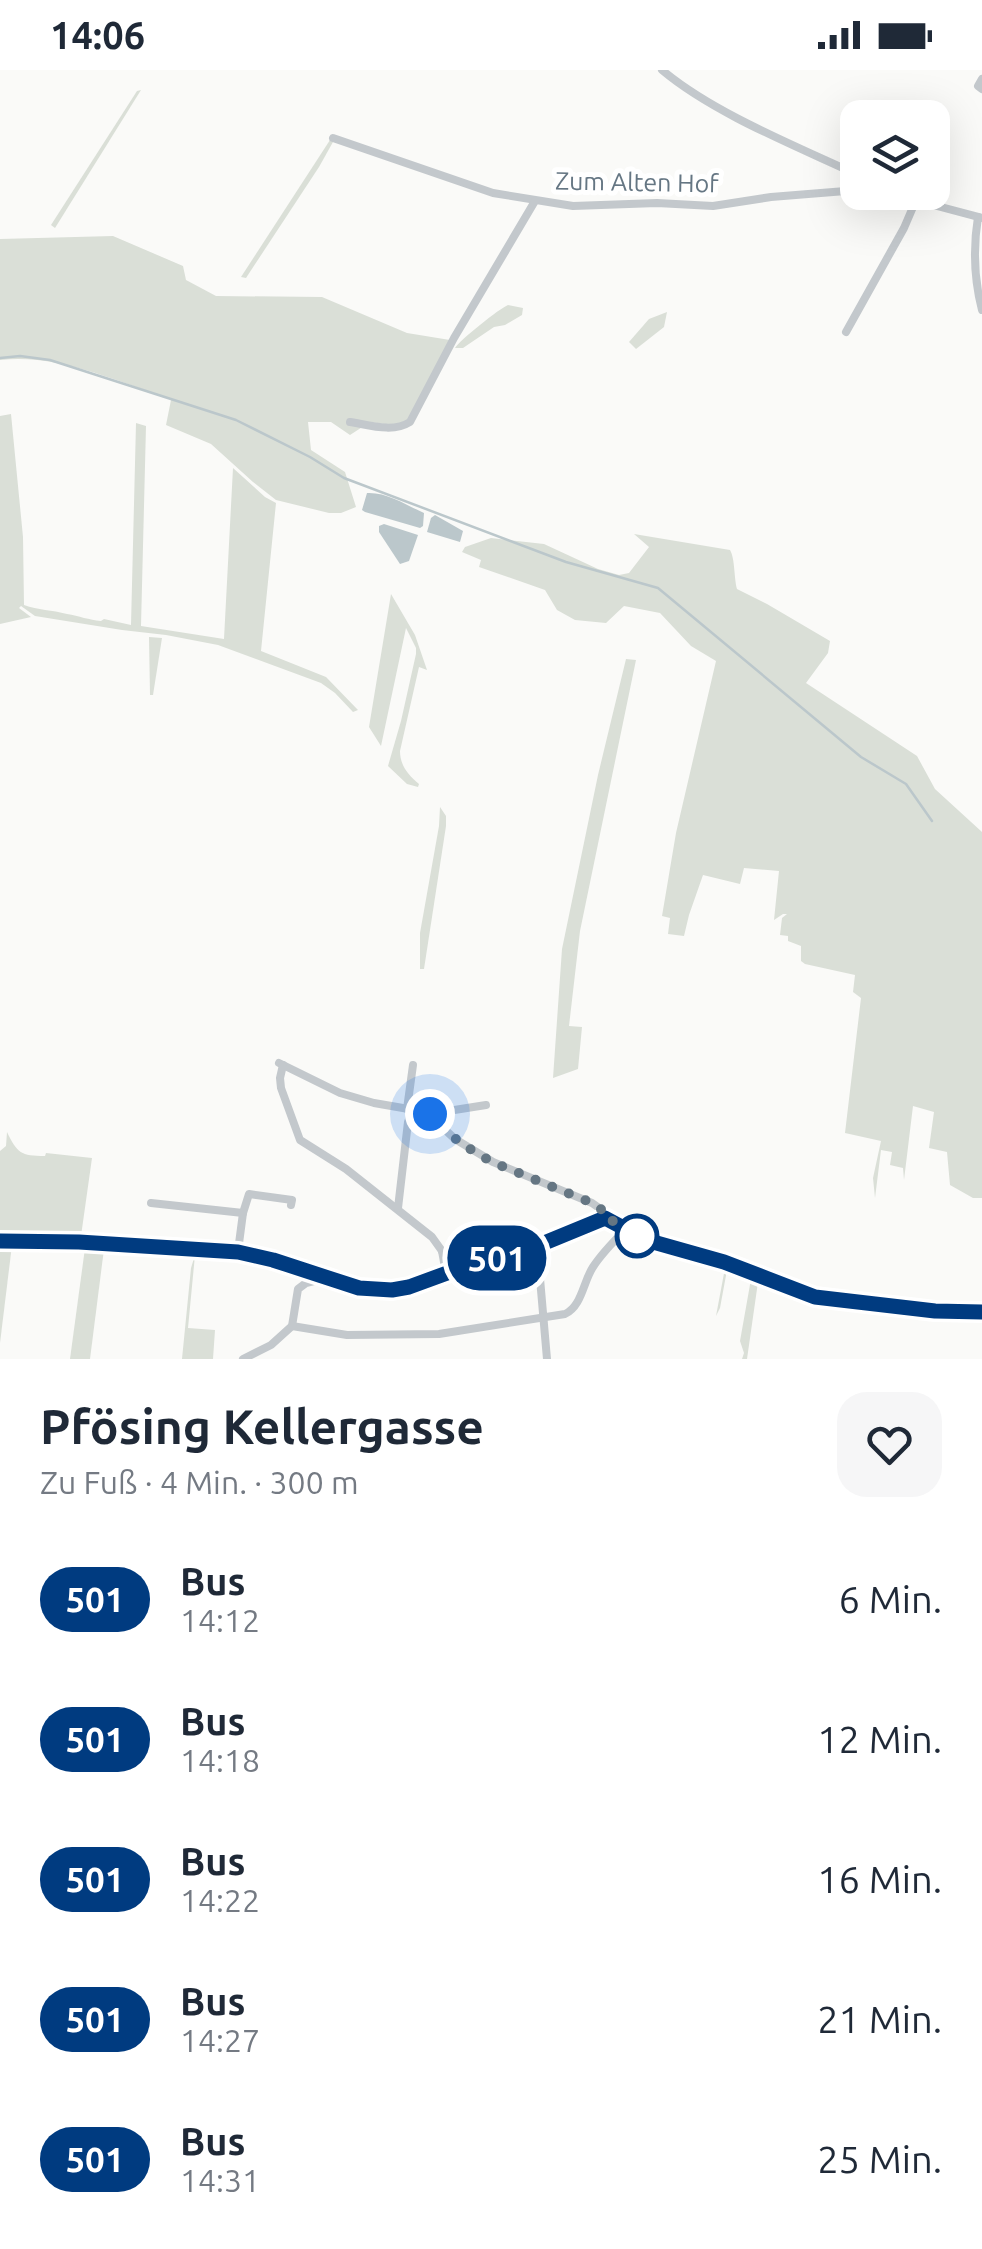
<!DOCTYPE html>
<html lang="de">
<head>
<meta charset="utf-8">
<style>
  :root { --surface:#fff; --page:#f6f6f7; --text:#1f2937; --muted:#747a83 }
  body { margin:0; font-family:Ubuntu,sans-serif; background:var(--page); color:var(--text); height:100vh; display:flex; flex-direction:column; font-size:38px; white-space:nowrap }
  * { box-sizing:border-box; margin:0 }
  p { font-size:32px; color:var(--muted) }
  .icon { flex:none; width:55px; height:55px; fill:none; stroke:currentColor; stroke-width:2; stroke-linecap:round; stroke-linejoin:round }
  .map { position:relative; height:1289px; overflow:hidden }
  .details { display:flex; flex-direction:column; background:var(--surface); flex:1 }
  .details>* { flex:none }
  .badge { padding:0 20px; border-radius:32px; font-size:35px; line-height:65px }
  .buttons { position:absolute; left:840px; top:30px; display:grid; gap:20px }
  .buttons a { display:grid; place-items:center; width:110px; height:110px; border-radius:20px; background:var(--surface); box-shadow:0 10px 40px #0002; font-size:50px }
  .you { position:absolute; width:50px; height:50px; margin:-25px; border:8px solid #fff; border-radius:50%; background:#1a73e8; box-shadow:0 0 0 15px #1a73e833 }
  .map>.badge { position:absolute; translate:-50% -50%; box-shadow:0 0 0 5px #fff }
  .round { display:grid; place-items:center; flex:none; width:105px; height:105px; border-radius:30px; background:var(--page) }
  .overview { display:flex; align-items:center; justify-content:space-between; height:170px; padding:0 40px }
  h1 { font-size:48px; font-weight:700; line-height:75px }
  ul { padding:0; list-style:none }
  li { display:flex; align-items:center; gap:30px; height:140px; padding:0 40px }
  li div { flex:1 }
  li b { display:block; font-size:38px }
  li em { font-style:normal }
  li .badge { min-width:110px; font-weight:700; text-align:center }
  .status { display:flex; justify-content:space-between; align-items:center; height:70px; padding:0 50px; background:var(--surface); direction:ltr }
  .status svg { height:28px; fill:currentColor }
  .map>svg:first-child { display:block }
</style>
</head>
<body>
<div class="status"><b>14:06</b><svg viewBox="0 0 49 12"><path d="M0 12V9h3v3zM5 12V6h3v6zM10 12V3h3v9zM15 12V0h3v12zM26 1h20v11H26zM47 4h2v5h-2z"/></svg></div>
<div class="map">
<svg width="982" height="1289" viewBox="0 0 982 1289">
  <rect width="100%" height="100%" fill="#fafaf8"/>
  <g fill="#dadfd7">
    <path d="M141,20l-86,138 -4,-3 86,-134z"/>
    <path d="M330,70l3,2 -14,25 -73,111 -5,-1z"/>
    <path d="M113,166l70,30 3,14 30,16 106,1 85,36 43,7 -42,80 -8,6 -30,-4 -20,13 -19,-13h-23l3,28 34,22 11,35 -15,6h-12l-53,-13 -23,-18 -42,-38 -45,-19 5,-25 -2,-2c-54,-17 -112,-45 -169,-38v-121z"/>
    <path d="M508,235l15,3 -1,7 -17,10 -11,2 -31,21h-8c5,-8 45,-40 53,-43z"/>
    <path d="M667,242l-3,15 -28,22 -7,-7 20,-23z"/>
    <path d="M11,344l12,123 1,68c14,5 28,5 43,9 12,2 22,6 34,7l3,-2 27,6 5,-202 10,3 -5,200 83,13 9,-171 32,29 11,6 -15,148 65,26 32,33 -5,2 -18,-19 -14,-10 -103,-38 -52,-10 -44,-5 -87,-14 -14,-10 -2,2 12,9 -31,7v-208z"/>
    <path d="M634,464l96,16c5,8 4,28 7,39l30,15 63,37 -2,12 -22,30 111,73 18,33 47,43v366h-9l-23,-13 -3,-33 -18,-4 5,-36 -21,-6 -9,74 -1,-12 -13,-3 2,-13 -11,-2 -6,48 -2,-20 8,-37 -36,-8 16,-135 -8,-6 2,-17 -50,-11 -4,-3v-15l-13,-5v-5l-8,-1 2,-17 5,-4h-4l-9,6 5,-49 -35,-3 -4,16 -37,-9 -14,40 -5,21 -16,-2 2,-16 -8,-2 14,-83 40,-172 -25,-15 -31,-33 -36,-7 -18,17 -31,-3 -18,-10 -12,-20 -66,-23 2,-7 -19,-8 3,-5 26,-9 53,6 54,25 21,6 10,-2 20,-26z"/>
    <path d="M391,524l24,41 12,35 -8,-3 -19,84c0,14 8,24 19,33l-1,3 -11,-3 -19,-18 13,-45 15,-67v-6l-10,-20 -25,118 -12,-19z"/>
    <path d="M149,567l13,1 -9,57h-3z"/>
    <path d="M626,589l10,1 -56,271 -11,95 13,1 -4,42 -25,9 9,-129 36,-174z"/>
    <path d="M440,737l6,9v10l-22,143h-4v-36l19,-107z"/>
    <path d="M7,1062c10,21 14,24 38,24l1,-3 46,5 -11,78 -81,2v-87l6,-5z"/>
    <path d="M0,1175h12l-12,98z"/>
    <path d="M85,1178l19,1 -14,110h-20z"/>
    <path d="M195,1185l-7,73 27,2 -2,29h-31l9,-91z"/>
    <path d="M728,1197l45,19 -15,-4 -11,77h-5l2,-6 -4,-12 11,-62 -24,-9 -7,38 -4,8 9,-48z"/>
  </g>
  <g fill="#bbc7cb">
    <path d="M367,423c20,-1 39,12 57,20l-1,13 -3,2 -55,-16 -3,-2z"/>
    <path d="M435,445l28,16 -3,11 -33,-10 4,-14z"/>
    <path d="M384,454l34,11 -9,26 -9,3 -2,-3 -19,-29v-6z"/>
  </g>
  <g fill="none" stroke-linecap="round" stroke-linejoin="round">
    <path stroke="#bbc7cb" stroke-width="2.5" d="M0,288l20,-2 30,4 186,60 74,37 34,21 222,84 92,26 203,169 45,27 26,37"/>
    <g stroke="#c3c8cc" stroke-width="8">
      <path d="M662,0c51,43 134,76 196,105"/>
      <path d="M982,9l-4,7 4,3"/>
      <path d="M333,68l160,55 80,13 84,-3 56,3 58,-9 87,-7"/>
      <path d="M897,122l25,10 60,16"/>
      <path d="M978,147c-5,31 -4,62 4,93"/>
      <path d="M846,262l58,-104 12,-28"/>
      <path d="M350,352c19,3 43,11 60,0l44,-84 81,-137"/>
      <path d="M279,993l61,30 34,10 52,9 29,27 38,23 99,41 10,7 3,8"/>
      <path d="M283,995l-3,13 1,10 19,52 46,29 86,68 10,14 4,22"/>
      <path d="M407,1039l6,-44"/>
      <path d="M429,1044l57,-9"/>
      <path d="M151,1133l92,10"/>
      <path d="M398,1138l10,-86 4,-11"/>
      <path d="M0,1171l79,1 159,9 35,9 86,28 33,2 17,-3 61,-23 45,-9 90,-37 8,3 24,15 87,26 91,35 120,14 47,1"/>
      <path d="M534,1178l5,19 8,92"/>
      <path d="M238,1181l5,-38 6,-19 43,6 -1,5"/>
      <path d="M442,1181l23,7 5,6"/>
      <path d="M292,1256l55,9 92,-1 126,-20c17,-8 18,-32 28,-47 9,-14 21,-26 32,-37"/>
      <path d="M243,1289l28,-14 21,-19 6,-37 8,-6 12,-3 3,-5"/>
    </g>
  </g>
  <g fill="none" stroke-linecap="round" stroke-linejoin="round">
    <g stroke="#fff" stroke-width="22">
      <path id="line" d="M0,1171l79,1 159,10 35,8 86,28 33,2 17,-3 71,-26 35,-6 90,-37 41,22 78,22 91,35 120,14 47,1"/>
    </g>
    <use href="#line" stroke="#003b80" stroke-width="15"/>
    <path stroke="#657683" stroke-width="10" stroke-dasharray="0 18" d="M430,1044l30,29 32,19 100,41 10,7 3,8 8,3 24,15"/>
  </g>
  <circle fill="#fff" stroke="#003b80" stroke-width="5" cx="637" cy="1166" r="20"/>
  <g text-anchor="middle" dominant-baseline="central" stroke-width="10" stroke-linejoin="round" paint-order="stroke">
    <g font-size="25" fill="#657683" stroke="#fff">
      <text transform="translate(637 112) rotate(1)">Zum Alten Hof</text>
    </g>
  </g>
</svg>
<div class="buttons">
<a><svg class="icon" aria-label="layers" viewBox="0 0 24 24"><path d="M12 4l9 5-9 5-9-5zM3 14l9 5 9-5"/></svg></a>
</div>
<div class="you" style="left:430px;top:1044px"></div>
<b class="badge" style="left:497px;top:1188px;background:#003b80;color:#fff">501</b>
</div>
<section class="details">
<div class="overview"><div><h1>Pfösing Kellergasse</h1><p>Zu Fuß · 4 Min. · 300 m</p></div><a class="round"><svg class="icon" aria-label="heart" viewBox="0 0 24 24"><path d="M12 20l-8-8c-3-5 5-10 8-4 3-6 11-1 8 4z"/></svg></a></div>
<ul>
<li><span class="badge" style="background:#003b80;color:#fff">501</span><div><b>Bus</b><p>14:12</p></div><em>6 Min.</em></li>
<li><span class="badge" style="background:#003b80;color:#fff">501</span><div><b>Bus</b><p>14:18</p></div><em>12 Min.</em></li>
<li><span class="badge" style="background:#003b80;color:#fff">501</span><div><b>Bus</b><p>14:22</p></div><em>16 Min.</em></li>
<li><span class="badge" style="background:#003b80;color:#fff">501</span><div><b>Bus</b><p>14:27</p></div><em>21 Min.</em></li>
<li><span class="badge" style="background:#003b80;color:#fff">501</span><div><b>Bus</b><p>14:31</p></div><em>25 Min.</em></li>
</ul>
</section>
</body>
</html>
